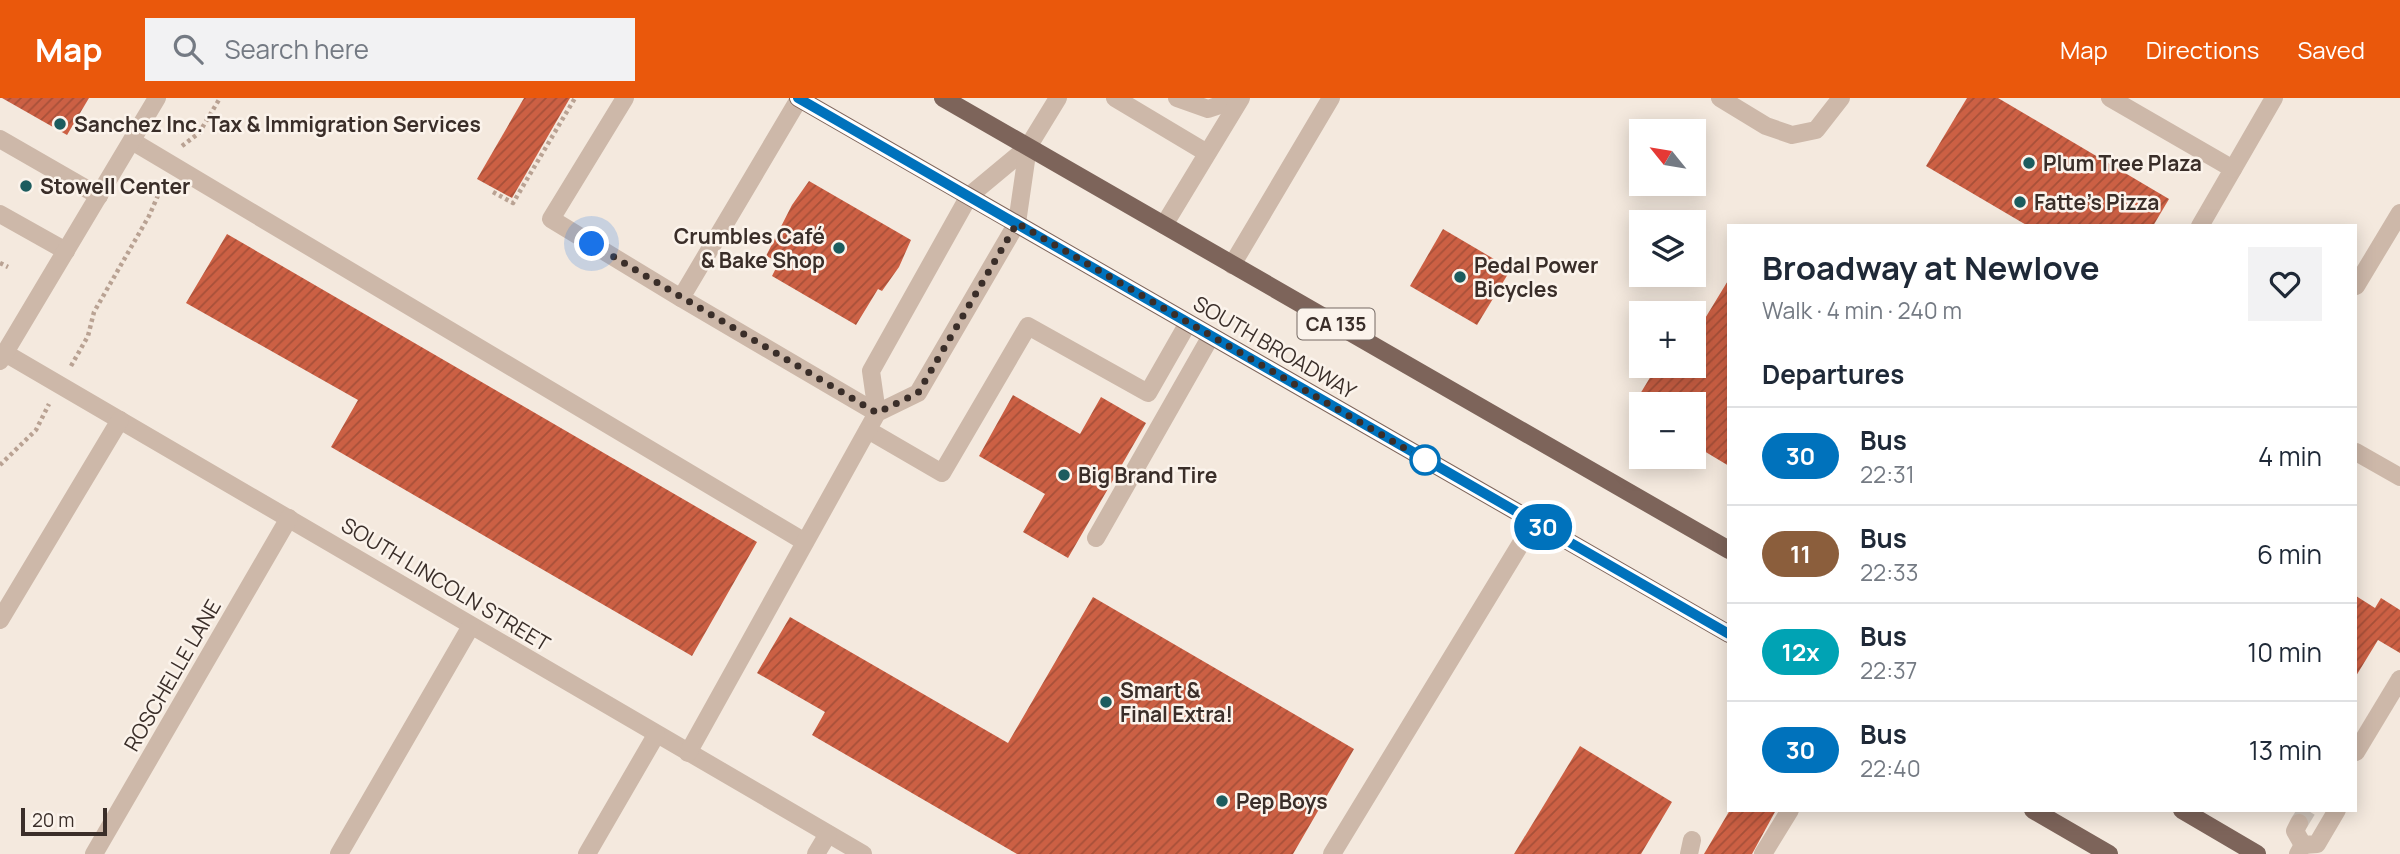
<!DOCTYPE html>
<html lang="en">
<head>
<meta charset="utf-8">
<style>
  :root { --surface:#fff; --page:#f2f2f3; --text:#1f2937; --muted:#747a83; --line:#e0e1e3; --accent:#ea580c }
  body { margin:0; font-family:Manrope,sans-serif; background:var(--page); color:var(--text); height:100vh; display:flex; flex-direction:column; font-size:26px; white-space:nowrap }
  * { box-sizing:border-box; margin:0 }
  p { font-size:23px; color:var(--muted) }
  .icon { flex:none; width:38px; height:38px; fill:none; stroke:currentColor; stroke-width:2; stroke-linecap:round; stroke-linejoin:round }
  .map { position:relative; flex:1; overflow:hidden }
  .side { position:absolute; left:1727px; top:126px; width:630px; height:588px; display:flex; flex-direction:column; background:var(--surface); border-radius:0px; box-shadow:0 4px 18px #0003 }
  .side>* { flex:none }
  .badge { padding:0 14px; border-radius:23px; font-size:24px; line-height:46px }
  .needle { width:46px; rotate:300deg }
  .buttons { position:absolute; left:1629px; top:21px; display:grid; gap:14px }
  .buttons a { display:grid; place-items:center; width:77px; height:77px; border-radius:0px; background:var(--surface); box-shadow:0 4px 18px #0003; font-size:35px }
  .scale { position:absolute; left:21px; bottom:18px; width:86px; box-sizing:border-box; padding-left:7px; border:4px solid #3a2e29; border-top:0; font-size:19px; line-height:24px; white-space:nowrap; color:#3a2e29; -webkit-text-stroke:5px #fbf3eb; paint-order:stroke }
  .you { position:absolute; width:35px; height:35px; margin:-18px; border:5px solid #fff; border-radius:50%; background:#1a73e8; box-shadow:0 0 0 10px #1a73e833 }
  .map>.badge { position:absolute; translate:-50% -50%; box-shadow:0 0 0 4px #fff }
  h2 { padding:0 35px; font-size:26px; line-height:63px }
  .round { display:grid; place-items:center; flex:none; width:74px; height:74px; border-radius:0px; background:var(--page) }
  .headline { display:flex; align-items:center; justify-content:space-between; height:119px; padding:0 35px }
  h1 { font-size:33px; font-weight:700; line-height:52px }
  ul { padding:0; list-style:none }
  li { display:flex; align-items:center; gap:21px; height:98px; padding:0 35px; border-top:2px solid var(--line) }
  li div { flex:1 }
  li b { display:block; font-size:26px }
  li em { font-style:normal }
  li .badge { min-width:77px; font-weight:700; text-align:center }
  header { display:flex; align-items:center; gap:42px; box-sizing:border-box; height:98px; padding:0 35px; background:var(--accent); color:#fff }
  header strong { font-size:33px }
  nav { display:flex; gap:38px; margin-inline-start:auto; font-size:24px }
  .search { width:490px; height:63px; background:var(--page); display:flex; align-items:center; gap:18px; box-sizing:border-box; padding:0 24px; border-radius:0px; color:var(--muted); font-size:26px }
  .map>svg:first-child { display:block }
</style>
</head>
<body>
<header>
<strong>Map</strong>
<div class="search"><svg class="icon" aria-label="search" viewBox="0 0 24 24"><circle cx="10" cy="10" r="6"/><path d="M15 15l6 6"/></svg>Search here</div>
<nav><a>Map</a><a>Directions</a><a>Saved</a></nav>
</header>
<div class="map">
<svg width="2400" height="756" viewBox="0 0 2400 756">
  <defs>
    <pattern id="building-hatch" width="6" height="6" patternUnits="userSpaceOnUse" patternTransform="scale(1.75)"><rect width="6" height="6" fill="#cc6044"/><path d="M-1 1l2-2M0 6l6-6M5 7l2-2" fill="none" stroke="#a75039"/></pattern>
  </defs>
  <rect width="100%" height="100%" fill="#f4e9de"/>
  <g fill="url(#building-hatch)">
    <path d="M2,0h87l-22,37z"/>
    <path d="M524,0h46l-58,100 -35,-19z"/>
    <path d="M1967,0h31l171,101 -16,27h-125l-102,-60z"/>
    <path d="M809,83l102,59 -12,27 -17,24 -4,-2 -22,36 -84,-49 7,-14 -13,-6 26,-51z"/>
    <path d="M1443,131l68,40 -34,56 -67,-39z"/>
    <path d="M227,136l530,308 -65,114 -361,-209 27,-47 -172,-97z"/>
    <path d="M1729,181v187l-35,-21v-41h-60l23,-38h37v-46l7,5z"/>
    <path d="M1013,297l67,39 21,-37 45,26 -78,135 -45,-26 22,-38 -66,-38z"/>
    <path d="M2356,498l19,12 6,-10 19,12v43l-22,-13 -22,36z"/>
    <path d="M1093,499l261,152 -61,105h-276l-205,-119 13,-23 -68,-39 33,-56 218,126z"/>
    <path d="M1580,648l92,56 -31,52h-127z"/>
    <path d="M1730,712h46l-24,44h-48z"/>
  </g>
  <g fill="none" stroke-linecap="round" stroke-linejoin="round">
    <path stroke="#cfc4ba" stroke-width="18" stroke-dasharray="18 9" stroke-linecap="butt" d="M2299,725l8,-13"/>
    <g stroke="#b9a293" stroke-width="4.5" stroke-dasharray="3.5 3.5" stroke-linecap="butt">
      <path d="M182,48l17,-13 21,-35"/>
      <path d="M493,94l20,11 62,-105"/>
      <path d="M0,165l8,4"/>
      <path d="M71,268l17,-30 6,-24 55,-96 14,-32"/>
      <path d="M0,367l36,-35 13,-26"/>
    </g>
    <g stroke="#cdb8a9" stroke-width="18">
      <path d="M625,0l-74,121 130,79"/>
      <path d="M1115,0l92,55"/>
      <path d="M1177,0l31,11 18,-6 3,-5"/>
      <path d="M1720,0l46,28 26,9 24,-5 25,-32"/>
      <path d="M2110,0l123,71 -33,57"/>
      <path d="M799,1l-118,199 196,115"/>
      <path d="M0,41l99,57"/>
      <path d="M132,43l673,401"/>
      <path d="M2233,71l41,-71"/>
      <path d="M0,116l66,37"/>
      <path d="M1164,127l77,-127"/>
      <path d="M1232,167l99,-167"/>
      <path d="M2356,188l44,-73"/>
      <path d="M5,255l858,501"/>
      <path d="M0,263l157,-263"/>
      <path d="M877,315l-6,-42 98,-175 59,-49 30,-49"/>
      <path d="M868,332l74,43 86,-147 120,67 40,-70"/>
      <path d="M2356,354l44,25"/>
      <path d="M1096,440l115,-202"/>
      <path d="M0,522l120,-200"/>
      <path d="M2356,654l44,-73"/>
      <path d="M688,655l189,-340 41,-20 99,-170 11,-76"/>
      <path d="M2299,725l-4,8 8,14"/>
      <path d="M94,756l195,-336"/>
      <path d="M339,756l132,-228"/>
      <path d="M587,756l69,-119"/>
      <path d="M816,756l12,-20"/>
      <path d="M1332,756l202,-332"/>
      <path d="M1689,756l3,-14"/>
      <path d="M1763,756l27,-44"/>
      <path d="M2298,756l5,-9 14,-1 20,-34"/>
    </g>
    <g stroke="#7d645a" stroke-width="18">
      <path d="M798,0l931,536"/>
      <path d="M943,0l786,452"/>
      <path d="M2033,712l76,44"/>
      <path d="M2182,712l75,44"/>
    </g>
  </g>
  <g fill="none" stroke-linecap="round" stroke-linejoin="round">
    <g stroke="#fff" stroke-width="16">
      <path id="line" d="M798,0l931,536"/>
    </g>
    <use href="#line" stroke="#0072bc" stroke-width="10"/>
    <path stroke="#3a2e29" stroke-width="7" stroke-dasharray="0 12.6" d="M592,146l285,169 41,-20 99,-170 408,237"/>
  </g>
  <g fill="#1c5c5e" stroke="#fbf3eb" stroke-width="2.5">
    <circle cx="60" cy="26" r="7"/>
    <circle cx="2029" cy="65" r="7"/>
    <circle cx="26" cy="88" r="7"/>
    <circle cx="2020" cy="104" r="7"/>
    <circle cx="839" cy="150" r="7"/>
    <circle cx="1460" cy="179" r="7"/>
    <circle cx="1064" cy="377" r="7"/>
    <circle cx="1106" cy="604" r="7"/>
    <circle cx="1222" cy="703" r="7"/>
  </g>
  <circle fill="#fff" stroke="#0072bc" stroke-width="3.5" cx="1425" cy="362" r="14"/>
  <g text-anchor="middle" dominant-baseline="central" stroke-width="5" stroke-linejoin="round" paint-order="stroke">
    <rect fill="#fbf3eb" stroke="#746963" stroke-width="2" x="1297.5" y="210.5" width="77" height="31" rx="5"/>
    <g font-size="19" font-weight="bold" fill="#3a2e29">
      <text x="1336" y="226">CA 135</text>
    </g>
    <g font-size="21" font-weight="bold" fill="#3a2e29" stroke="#fbf3eb" text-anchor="start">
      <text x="74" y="26">Sanchez Inc. Tax &amp; Immigration Services</text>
      <text x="2043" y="65">Plum Tree Plaza</text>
      <text x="40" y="88">Stowell Center</text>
      <text x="2034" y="104">Fatte's Pizza</text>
      <text x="825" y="138" text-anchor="end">Crumbles Café<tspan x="825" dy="24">&amp; Bake Shop</tspan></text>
      <text x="1474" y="167">Pedal Power<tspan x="1474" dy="24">Bicycles</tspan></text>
      <text x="1078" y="377">Big Brand Tire</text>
      <text x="1120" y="592">Smart &amp;<tspan x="1120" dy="24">Final Extra!</tspan></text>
      <text x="1236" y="703">Pep Boys</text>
    </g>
    <g font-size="21" fill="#3a2e29" stroke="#fbf3eb">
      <text transform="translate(1275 249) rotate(30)">SOUTH BROADWAY</text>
      <text transform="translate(446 486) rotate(31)">SOUTH LINCOLN STREET</text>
      <text transform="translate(172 577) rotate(-60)">ROSCHELLE LANE</text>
    </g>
  </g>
</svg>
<div class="buttons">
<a><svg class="needle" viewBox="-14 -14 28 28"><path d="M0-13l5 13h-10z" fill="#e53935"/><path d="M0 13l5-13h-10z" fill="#747a83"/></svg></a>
<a><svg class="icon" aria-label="layers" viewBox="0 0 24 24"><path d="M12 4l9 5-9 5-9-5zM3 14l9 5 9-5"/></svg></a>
<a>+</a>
<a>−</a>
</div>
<div class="scale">20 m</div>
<div class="you" style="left:592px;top:146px"></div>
<b class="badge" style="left:1543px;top:429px;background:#0072bc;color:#fff">30</b>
<section class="side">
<div class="headline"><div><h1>Broadway at Newlove</h1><p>Walk · 4 min · 240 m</p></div><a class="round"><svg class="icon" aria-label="heart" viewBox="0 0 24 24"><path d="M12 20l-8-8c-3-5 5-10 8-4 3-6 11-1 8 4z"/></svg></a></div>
<h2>Departures</h2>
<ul>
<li><span class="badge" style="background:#0072bc;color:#fff">30</span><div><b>Bus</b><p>22:31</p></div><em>4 min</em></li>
<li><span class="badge" style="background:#8b5e3c;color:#fff">11</span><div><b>Bus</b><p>22:33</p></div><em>6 min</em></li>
<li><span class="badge" style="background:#00a3b4;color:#fff">12x</span><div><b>Bus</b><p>22:37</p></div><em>10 min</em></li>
<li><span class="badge" style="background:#0072bc;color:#fff">30</span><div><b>Bus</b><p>22:40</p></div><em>13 min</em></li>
</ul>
</section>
</div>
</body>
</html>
